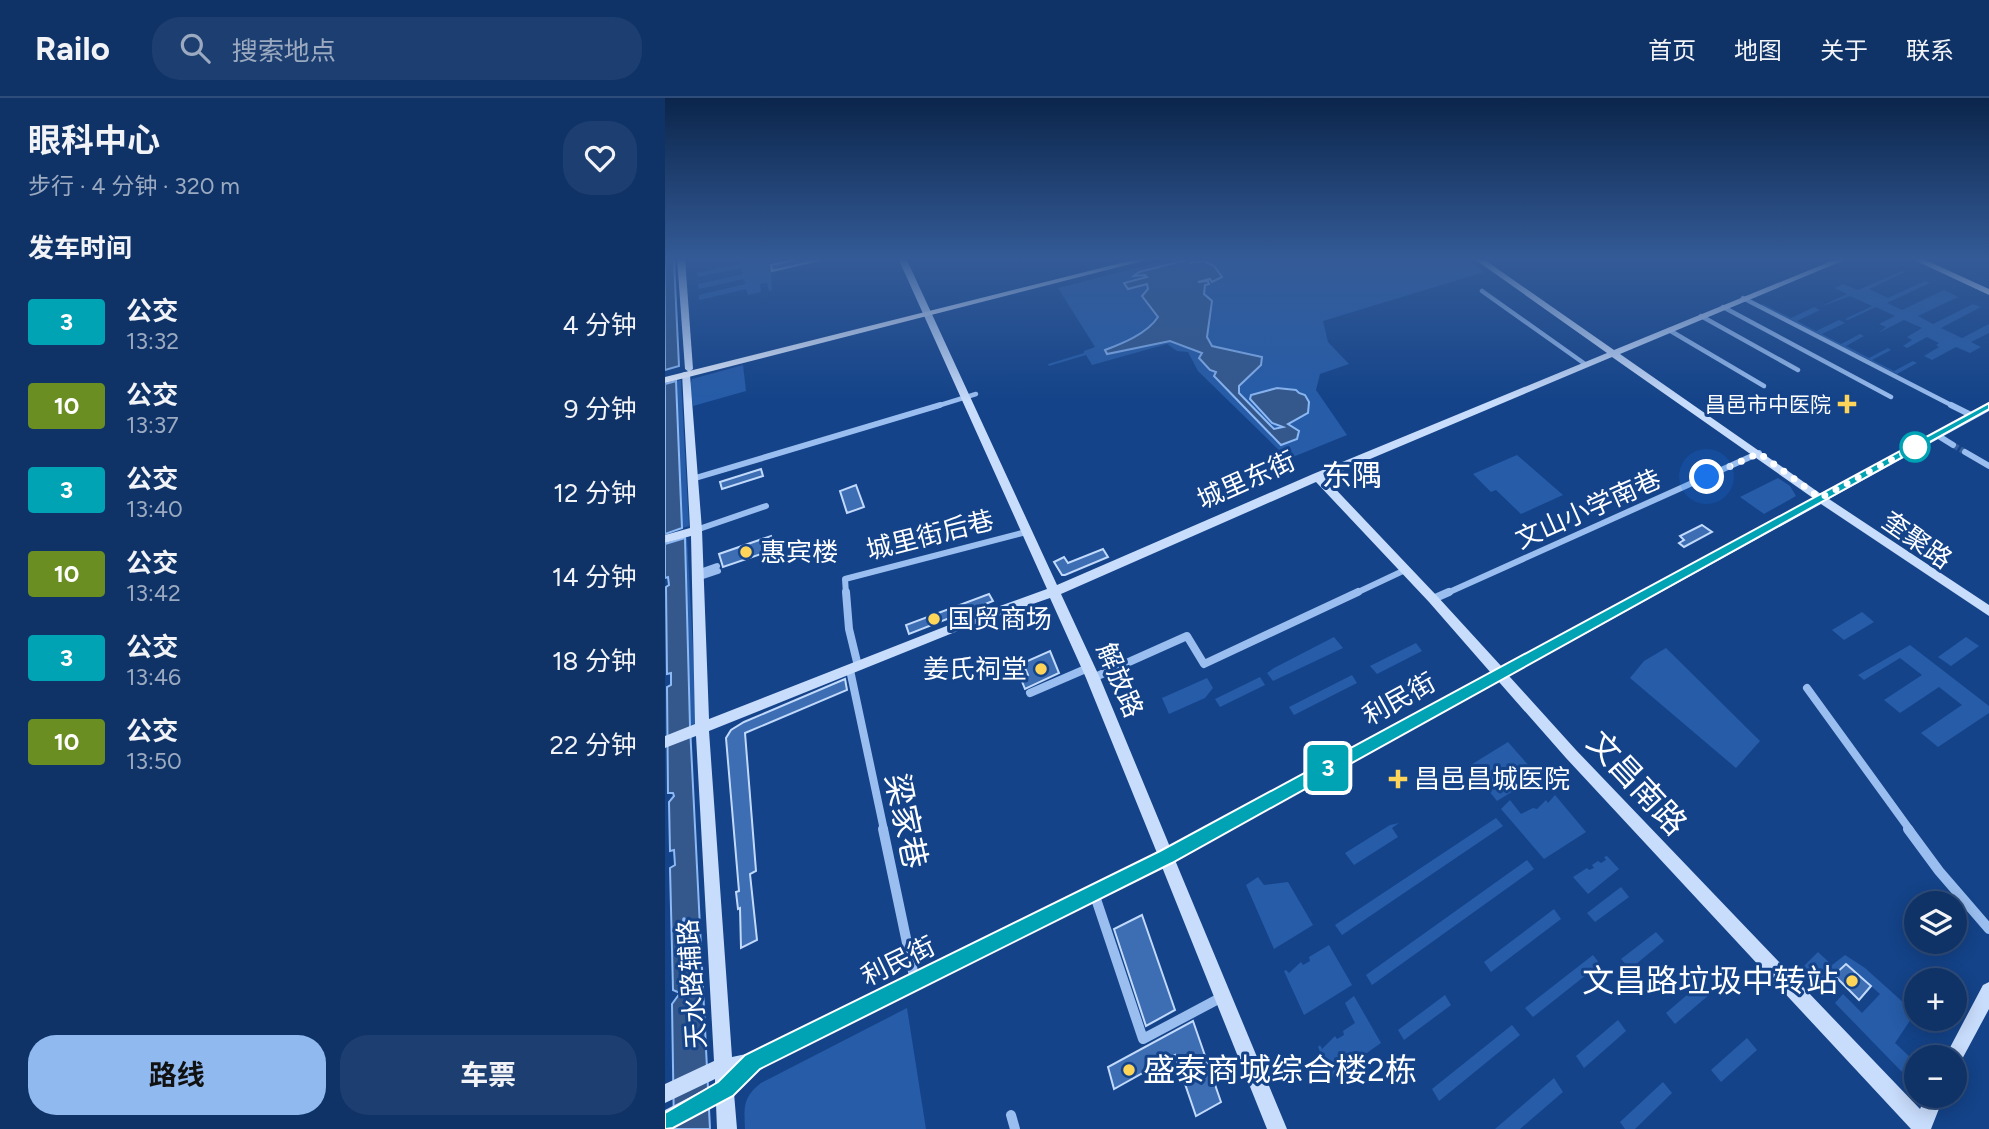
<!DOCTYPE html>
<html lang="zh">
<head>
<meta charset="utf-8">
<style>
  :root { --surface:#0f3267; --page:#1d3e70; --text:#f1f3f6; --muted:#9baac0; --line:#2f4d7b; --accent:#90b9f0 }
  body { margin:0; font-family:Figtree,"Noto Sans SC",sans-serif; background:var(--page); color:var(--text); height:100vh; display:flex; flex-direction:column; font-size:26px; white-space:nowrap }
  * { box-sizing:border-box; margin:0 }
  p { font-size:23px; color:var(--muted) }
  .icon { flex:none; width:38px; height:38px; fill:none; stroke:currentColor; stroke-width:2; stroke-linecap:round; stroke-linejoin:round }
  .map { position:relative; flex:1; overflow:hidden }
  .drawer { display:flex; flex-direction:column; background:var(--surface); width:665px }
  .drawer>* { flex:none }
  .badge { padding:0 14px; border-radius:5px; font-size:24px; line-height:46px }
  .buttons { position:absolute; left:1239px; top:793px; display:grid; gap:14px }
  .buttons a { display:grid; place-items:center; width:63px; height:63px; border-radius:50%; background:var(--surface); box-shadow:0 4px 18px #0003,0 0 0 2px var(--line); font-size:35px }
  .you { position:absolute; width:35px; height:35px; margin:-18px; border:5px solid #fff; border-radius:50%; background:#1a73e8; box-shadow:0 0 0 10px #1a73e833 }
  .map>.badge { position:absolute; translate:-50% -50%; box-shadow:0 0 0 4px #fff }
  h2 { padding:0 28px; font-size:26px; line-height:63px }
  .round { display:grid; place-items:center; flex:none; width:74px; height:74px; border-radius:28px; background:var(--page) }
  .summary { display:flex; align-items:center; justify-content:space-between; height:119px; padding:0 28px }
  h1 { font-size:33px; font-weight:700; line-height:52px }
  .button { display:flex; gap:14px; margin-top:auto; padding:14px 28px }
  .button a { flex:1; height:80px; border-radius:28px; background:var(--accent); color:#111; font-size:28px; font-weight:700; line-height:80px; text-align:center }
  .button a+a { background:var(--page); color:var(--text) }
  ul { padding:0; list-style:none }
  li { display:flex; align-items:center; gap:21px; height:84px; padding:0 28px }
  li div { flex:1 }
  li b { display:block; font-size:26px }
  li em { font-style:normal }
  li .badge { min-width:77px; font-weight:700; text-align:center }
  header { display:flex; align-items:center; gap:42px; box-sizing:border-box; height:98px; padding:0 35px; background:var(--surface); border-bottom:2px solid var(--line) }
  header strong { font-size:33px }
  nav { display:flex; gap:38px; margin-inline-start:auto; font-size:24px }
  .search { width:490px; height:63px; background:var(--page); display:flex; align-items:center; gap:18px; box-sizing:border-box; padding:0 24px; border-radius:28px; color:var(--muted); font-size:26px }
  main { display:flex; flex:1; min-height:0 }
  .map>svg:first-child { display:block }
</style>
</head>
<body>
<header>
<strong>Railo</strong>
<div class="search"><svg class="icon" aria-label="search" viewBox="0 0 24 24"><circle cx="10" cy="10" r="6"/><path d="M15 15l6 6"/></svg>搜索地点</div>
<nav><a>首页</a><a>地图</a><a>关于</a><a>联系</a></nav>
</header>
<main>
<section class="drawer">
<div class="summary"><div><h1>眼科中心</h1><p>步行 · 4 分钟 · 320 m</p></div><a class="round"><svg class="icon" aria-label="heart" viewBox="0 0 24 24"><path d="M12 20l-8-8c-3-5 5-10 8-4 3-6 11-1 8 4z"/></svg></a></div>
<h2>发车时间</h2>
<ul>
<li><span class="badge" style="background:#00a3b4;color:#fff">3</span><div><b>公交</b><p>13:32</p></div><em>4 分钟</em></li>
<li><span class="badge" style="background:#6b8e23;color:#fff">10</span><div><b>公交</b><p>13:37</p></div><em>9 分钟</em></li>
<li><span class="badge" style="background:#00a3b4;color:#fff">3</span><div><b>公交</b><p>13:40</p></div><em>12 分钟</em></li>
<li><span class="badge" style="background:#6b8e23;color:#fff">10</span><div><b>公交</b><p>13:42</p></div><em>14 分钟</em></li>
<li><span class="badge" style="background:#00a3b4;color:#fff">3</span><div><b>公交</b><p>13:46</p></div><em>18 分钟</em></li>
<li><span class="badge" style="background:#6b8e23;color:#fff">10</span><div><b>公交</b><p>13:50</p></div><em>22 分钟</em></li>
</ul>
<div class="button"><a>路线</a><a>车票</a></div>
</section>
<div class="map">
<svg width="1324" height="1031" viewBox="0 0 1324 1031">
  <rect width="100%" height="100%" fill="#144389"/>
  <g fill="#265ca8">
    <path d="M75,160h64l-33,7 1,25 -3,1 -2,-8 -7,1 1,8 -13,3 -2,-6 -47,11v-5l46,-11 -1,-5 -45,10 -1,-5 45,-10 -2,-6 -43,9 -1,-4 44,-9z"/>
    <path d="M511,160h289l19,14 -161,49 5,21 21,22 -29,10 -4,16 31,45 -59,24 -90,-88 -10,-19 -11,-1 -10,-7 -75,21 -6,-10 -37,11 -1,-2 36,-11v-2l11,-4 -37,-59z"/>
    <path d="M1237,173l3,1 -36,17 19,9 37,-17 5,2 -43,20 15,7 42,-20 14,7 -40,19 15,8 40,-20 8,3 -40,21 21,10 27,-14v9l-18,9 10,5 -11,6 -14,-6 -24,13 -8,-4 15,-9 -3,-2 3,-2 -12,-6 -20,11 -4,-2 9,-6 -5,-3 15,-9 -18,-8 -26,13 8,-6 -7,-3 16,-8 -19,-9 -28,13 -3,-1 27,-13 -22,-10 -30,11 27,-13 -13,-6 9,-4 15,6z"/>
    <path d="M1098,206l28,14 23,-11 6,3 -23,11 19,10 23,-11 6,3 -23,11 19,10 19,-10 4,2 -18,10 23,12 19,-10 3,2 -19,10 22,11 19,-10 4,2 -20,11 -136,-69z"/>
    <path d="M78,267l3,26 -53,15 -3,-21 2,-6z"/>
    <path d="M16,282l8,146 -7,2 -6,-147z"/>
    <path d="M852,357l46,40 -42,19 -25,-24 -5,2 -18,-18z"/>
    <path d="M1113,380l12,8 6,10 -32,18 -24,-17z"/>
    <path d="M20,440h2l10,184 -7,4z"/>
    <path d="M1197,514l12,10 -30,18 -12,-10z"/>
    <path d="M669,539l9,11 -70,33 -6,-8 7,-5z"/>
    <path d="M1301,539l13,9 -28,20 -13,-9z"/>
    <path d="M751,545l6,8 -45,23 -7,-8z"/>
    <path d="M1245,547l79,61v7l-51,34 -17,-14 41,-28 -23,-18 -39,26 -16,-13 38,-25 -22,-17 -36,22 -6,-5z"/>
    <path d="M1001,550l94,93 -24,27 -106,-90 14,-17z"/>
    <path d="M687,577l5,8 -63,32 -5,-8z"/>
    <path d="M595,579l5,8 -45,22 -5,-8z"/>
    <path d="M542,580l6,10 -8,10 -36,16 -7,-16z"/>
    <path d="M843,644l30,34 -41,25 -28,-35z"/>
    <path d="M890,697l31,37 -42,27 -43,-50 9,-9 11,14 12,-6 4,1 9,-9 2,3z"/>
    <path d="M831,720l7,8 -161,109 -7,-10z"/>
    <path d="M734,725l-7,5 6,9 -44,28 -9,-12 45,-28z"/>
    <path d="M942,758l12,13 -31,25 -15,-17 14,-9 2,2 5,-2 -2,-3 6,-4 3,2 5,-3 -2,-3z"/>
    <path d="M862,762l7,9 -162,116 -6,-10z"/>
    <path d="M593,779l6,8 24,-3 25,43 -39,24 -28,-64z"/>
    <path d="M956,789l8,10 -34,25 -8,-9z"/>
    <path d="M889,811l7,10 -70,53 -7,-10z"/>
    <path d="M991,834l8,9 -34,28 -9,-10z"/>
    <path d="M664,847l23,40 -48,30 -20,-44 2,-1 3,3 12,-11 2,3 7,-4 -1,-4z"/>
    <path d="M1153,854l14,13 13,-10 20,13 50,45 -20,30 15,14 -8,15 -67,-69 8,-9 19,19 18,-19 -34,-30 -25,25 -20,-20z"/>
    <path d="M928,857l7,9 -67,53 -8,-9z"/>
    <path d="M1036,885l9,11 -35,30 -9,-11z"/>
    <path d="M780,897l6,10 -47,35 -6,-10z"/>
    <path d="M689,898l27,47 -50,35 -13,-31 2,-2 2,4 13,-13 2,3 7,-4 -1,-4 12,-8 -10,-20z"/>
    <path d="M242,910l19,121h-181c-1,-22 -2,-32 16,-46z"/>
    <path d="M953,922l8,11 -42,37 -8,-12z"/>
    <path d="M847,927l8,10 -81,66 -7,-12z"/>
    <path d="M1082,940l10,12 -36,32 -10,-12z"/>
    <path d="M889,980l9,14 -43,37h-25z"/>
    <path d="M998,984l9,11 -37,36h-10l-5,-7z"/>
  </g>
  <g fill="#34588c" stroke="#8cb8f3" stroke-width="2">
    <path d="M0,160h8l1,4 5,104 -14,4z"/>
    <path d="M529,160l-3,5 13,-2 10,5 8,11 -10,5 -2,-3 -12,3 10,-1 1,3 -4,1 -1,9 8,7 -5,36 5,9 50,11 -1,8 -22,21v7l35,36 9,-2 -11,-4 -22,-24 1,-4 26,-7 19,2 3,3 6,2 4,7 -1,11 -20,11 11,7 -2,8 -16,6 -67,-69 2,-4 -6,-2 -11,-12 3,-5 -32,-12 -63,13 -2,-4c16,-6 42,-16 53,-33l-16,-21 6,-7 -1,-5 -19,5 -4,-6 23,-6 -2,-2 -11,1 5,-4z"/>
    <path d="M11,283l6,147 -17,6v-150z"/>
    <path d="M20,440l5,188 20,403h-36l-2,-125 8,-11 -7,-3 -3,-122 5,-3 -1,-15 -4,1 -1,-49 5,-6 -1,-3h-5l-1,-106 4,-2v-12l-4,1 -1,-87 3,-2 -1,-8 -3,1v-34z"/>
  </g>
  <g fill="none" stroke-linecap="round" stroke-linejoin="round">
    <path stroke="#8cb8f3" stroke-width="3.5" d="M19,821v14"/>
  </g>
  <g fill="#3d6db2" stroke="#c1d9fb" stroke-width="2">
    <path d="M139,160h14l1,2 -47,11 -1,-6z"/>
    <path d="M96,371l2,7 -41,13 -2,-7z"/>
    <path d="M191,387l8,22 -17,6 -7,-22z"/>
    <path d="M1037,427l10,7 -28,15 -5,-4 5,-3 -4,-4z"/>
    <path d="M106,438l2,14 -50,17 -4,-13z"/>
    <path d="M438,451l5,8 -43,18h-3l-8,-13 10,-5 4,6z"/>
    <path d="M324,496l4,7 -84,33 -3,-9z"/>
    <path d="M385,553l9,22 -34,16 -4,-10 7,-4 -5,-12z"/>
    <path d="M180,581l2,11 -102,43 11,138 -6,3 7,66 -16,8 -1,-40 -2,1 -2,-17 3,-1 -13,-153 5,-8 13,-8z"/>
    <path d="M477,817l33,95 -29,16 -32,-97z"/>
    <path d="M1181,866l25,22 -12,14 -25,-25z"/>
    <path d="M528,923l28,81 -25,14 -21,-61 -61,34 -6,-22z"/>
  </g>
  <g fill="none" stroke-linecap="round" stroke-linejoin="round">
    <path stroke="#375f9b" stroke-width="6" stroke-dasharray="6 2.5" stroke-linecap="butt" d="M1288,347l12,7"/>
    <g stroke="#9abeef" stroke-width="4.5">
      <path d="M817,193l103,73"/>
      <path d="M1078,200l212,109"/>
      <path d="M1058,209l168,90"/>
      <path d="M1036,218l97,54"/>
      <path d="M1004,232l95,56"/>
      <path d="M269,309l42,-13"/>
    </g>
    <g stroke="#9abeef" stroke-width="6">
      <path d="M1286,307l22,11"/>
      <path d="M1272,337l16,10"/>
      <path d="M1300,354l24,14"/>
      <path d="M27,381l248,-74"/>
      <path d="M31,432l70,-24"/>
      <path d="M32,475l20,-7"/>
      <path d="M32,480l21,-7"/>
      <path d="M181,496l-1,-15 181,-47"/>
      <path d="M689,496l51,-24"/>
      <path d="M780,496l314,-141"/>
    </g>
    <g stroke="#9abeef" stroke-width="8">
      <path d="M181,494l3,37 9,37"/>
      <path d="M768,501l16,-7"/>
      <path d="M185,572l34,160"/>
      <path d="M428,580l94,-42 17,28 154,-72"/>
      <path d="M1142,590l103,142"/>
      <path d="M365,595l58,-25"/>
    </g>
    <g stroke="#9abeef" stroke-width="10">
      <path d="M218,731l32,152"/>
      <path d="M1243,731l31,42 50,58"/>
      <path d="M429,795l49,146 79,-42"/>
      <path d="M346,1017l4,14"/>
    </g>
    <g fill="#c8dcfb" fill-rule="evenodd">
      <path d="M12,160h8l8,111 -4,3 -4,-3z"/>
      <path d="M233,160h8l151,327 256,-111 294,-121 -134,-95h9l132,92 225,-92h10l-229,96 201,140 168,-90v7l-160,88 160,106v11l-168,-112 -312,172 67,74 344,359 6,-13h18l-13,33h-20l-345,-371 -67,-76 -324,178 112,269h-20l-105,-262 -403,201 -25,25 3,36h-20l-1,-25 -51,25v-19l50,-26v-5l-2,1 -48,23v-19l49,-23 -18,-325 -31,12v-12l30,-12 -4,-188 -26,7v-8l25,-7 -8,-155 3,-1 5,3 12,155 7,189 263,-103 75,-27zM947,259l201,141 -311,169 -65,-71 -112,-118zM651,384l113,120 62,71 -321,174 -70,-169 -39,-84zM385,500l36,80 71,175 -406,200 -19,4 -23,-326 271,-109z"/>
      <path d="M1324,884v27l-29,54 -5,3v-9h-10l38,-72z"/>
    </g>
    <g fill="#e3edff" fill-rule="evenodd">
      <path d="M476,160h13l-489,125v-6z"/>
      <path d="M1245,160h11l68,31v6z"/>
    </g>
  </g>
  <linearGradient id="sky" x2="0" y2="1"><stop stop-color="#0b254b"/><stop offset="0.53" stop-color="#345b97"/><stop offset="1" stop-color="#345b97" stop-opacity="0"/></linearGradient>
  <rect width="1324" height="304" fill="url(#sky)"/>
  <path fill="#00a3b4" stroke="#fff" stroke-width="2" d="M1324,305v6l-817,454 -412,206 -27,27 -60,32 -8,1v-16l53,-31 27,-27 415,-204z"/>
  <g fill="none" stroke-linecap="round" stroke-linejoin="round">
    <path stroke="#fff" stroke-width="7" stroke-dasharray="0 12.6" d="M1042,379l52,-24 61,45 95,-51"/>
  </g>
  <g fill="#ffd559" stroke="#144389" stroke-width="2.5">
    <path d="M1178.5 295.5h7v7h7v7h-7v7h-7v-7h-7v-7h7z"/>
    <circle cx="81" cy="454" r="7"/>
    <circle cx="269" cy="521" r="7"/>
    <circle cx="376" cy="571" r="7"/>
    <path d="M729.5 670.5h7v7h7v7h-7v7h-7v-7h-7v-7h7z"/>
    <circle cx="1187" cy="883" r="7"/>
    <circle cx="464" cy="972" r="7"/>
  </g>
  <circle fill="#fff" stroke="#00a3b4" stroke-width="3.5" cx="1250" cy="349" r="14"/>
  <g text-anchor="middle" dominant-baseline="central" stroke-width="6" stroke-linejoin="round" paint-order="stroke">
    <g font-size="21" fill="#fff" stroke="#144389" text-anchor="end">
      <text x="1166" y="306">昌邑市中医院</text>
    </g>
    <g font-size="26" fill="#fff" stroke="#144389">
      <text transform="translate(581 382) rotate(-24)">城里东街</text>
      <text transform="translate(923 411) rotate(-24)">文山小学南巷</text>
      <text transform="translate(265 437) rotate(-14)">城里街后巷</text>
      <text transform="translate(1252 442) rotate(35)">奎聚路</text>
      <text transform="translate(455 582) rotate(67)">解放路</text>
      <text transform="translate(734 601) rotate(-29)">利民街</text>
      <text transform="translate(233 863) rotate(-26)">利民街</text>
      <text transform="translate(27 886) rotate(-94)">天水路辅路</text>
    </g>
    <g font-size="26" fill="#fff" stroke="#144389" text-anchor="start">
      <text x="95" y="454">惠宾楼</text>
      <text x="283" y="521">国贸商场</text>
      <text x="362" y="571" text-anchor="end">姜氏祠堂</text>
      <text x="749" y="681">昌邑昌城医院</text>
    </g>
    <g font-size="30" fill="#fff" stroke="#144389">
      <text x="687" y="377">东隅</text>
    </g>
    <g font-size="32" fill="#fff" stroke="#144389">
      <text transform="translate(972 685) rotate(47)">文昌南路</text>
      <text transform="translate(241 723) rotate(78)">梁家巷</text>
    </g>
    <g font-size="32" fill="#fff" stroke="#144389" text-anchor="end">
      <text x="1173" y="883">文昌路垃圾中转站</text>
      <text x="478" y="972" text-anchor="start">盛泰商城综合楼2栋</text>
    </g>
  </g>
</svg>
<div class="buttons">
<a><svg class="icon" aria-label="layers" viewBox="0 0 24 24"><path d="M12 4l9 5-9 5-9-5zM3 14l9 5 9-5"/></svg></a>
<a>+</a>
<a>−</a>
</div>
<div class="you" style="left:1042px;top:379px"></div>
<b class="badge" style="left:663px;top:670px;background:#00a3b4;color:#fff">3</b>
</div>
</main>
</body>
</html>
